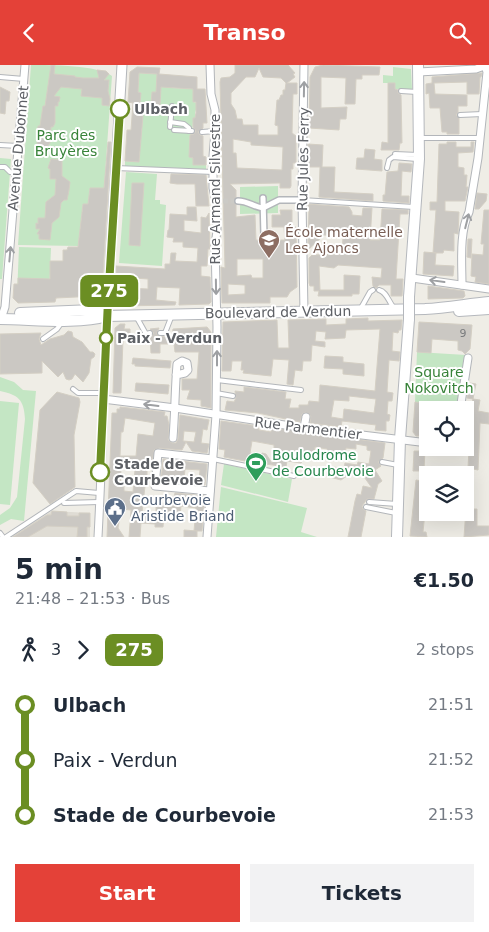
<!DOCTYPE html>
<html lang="en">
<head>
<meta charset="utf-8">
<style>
  :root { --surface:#fff; --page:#f2f2f3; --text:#1f2937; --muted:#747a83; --accent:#e44138 }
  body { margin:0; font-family:"DejaVu Sans",sans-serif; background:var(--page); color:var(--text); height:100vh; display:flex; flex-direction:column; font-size:19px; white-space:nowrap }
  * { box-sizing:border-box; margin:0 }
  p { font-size:16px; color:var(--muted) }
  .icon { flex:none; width:28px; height:28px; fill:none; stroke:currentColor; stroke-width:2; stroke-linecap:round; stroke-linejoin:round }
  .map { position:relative; height:472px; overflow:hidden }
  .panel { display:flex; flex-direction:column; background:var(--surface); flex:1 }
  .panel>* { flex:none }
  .badge { padding:0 10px; border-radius:8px; font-size:18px; line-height:32px }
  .buttons { position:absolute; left:419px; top:336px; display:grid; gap:10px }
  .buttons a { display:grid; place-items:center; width:55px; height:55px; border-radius:0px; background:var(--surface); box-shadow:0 5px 20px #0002; font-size:25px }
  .map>.badge { position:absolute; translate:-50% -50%; box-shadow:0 0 0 2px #fff }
  .legs { display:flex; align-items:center; gap:8px; height:55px; padding:0 15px; font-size:16px }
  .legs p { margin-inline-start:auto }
  .head { display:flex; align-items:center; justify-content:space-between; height:85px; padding:0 15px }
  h1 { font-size:28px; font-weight:700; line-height:38px }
  .action { display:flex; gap:10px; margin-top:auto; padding:10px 15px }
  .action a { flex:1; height:58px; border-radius:0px; background:var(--accent); color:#fff; font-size:20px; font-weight:700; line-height:58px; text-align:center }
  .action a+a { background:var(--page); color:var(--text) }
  ul { padding:0 15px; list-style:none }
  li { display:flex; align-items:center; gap:18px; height:55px; font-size:19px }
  li i { display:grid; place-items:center; width:8px; height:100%; margin:0 6px; background:currentColor }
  li i::after { content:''; width:12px; height:12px; margin:-6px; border:4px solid; border-radius:50%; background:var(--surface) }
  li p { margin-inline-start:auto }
  li:first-child i { background:linear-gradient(#0000 50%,currentColor 0) }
  li:last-child i { background:linear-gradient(currentColor 50%,#0000 0) }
  header { display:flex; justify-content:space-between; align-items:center; height:65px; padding:0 15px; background:var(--accent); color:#fff; font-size:22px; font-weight:700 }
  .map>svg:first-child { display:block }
</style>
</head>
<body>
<header><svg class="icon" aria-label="back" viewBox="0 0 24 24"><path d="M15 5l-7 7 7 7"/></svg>Transo<svg class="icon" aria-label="search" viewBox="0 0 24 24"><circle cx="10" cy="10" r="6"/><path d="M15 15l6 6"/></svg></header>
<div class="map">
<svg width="489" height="472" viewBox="0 0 489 472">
  <rect width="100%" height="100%" fill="#efede6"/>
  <path fill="#dfdcd4" d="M52,446l38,2v24h-81z"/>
  <g fill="#c4e6c4">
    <path d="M31,0c20,0 67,0 81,11l-8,112h-14l-2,16h-5l-5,42 -60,-1z"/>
    <path d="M393,2l18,2 1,21 -17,-1v-6h-12v-8l10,1z"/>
    <path d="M139,8l18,1 15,14 21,1v13l5,1 -3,10 1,3 -3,6 -1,12 -2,1 -1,22 4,1v7h13v4l-81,-3v-5l14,1 5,-58 -7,-1 4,-10 -3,-1z"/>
    <path d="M0,93l11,1 -9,120h-2z"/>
    <path d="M126,107l31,2 -2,26h5v4l6,1 -4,61 -43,-3z"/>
    <path d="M278,121v27l-38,1v-27z"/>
    <path d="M19,182l32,1 -2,48 -32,-1z"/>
    <path d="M417,287l49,3 -8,54 -43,-7z"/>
    <path d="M0,312l14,5 9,8 13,1 -12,130 -13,-2 -11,6v-10l10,-7 7,-11 8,-78c-1,-20 -7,-24 -25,-28z"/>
    <path d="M0,336l19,2 -9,102 -10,-1z"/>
    <path d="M224,399l68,15 -4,23 -67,-17z"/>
    <path d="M221,422l86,21 -6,24 16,5h-101z"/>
  </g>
  <g fill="#cbc8c3" stroke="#d4cfc4" fill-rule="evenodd">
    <path d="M51,0h4l-1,9 21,2v1l8,1h16l-2,-8 9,1 3,3 -5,6h5l-1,11 2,8 -1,7 -7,-1v-7l-21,-2 1,-7 -21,-2 -7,9 6,1 -1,5h-1v4h-3v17l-2,4h-2l-1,16 -3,4h-10l1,-21h2l3,-20h2z"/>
    <path d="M235,0h53l7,8 -2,1 2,3 -8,6h10v11h-4l-1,39 4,3v27h-3v6h-2v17l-1,2h-10v-5l-50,1 6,6v7l-2,4 2,4v12l19,-2 1,25h9l3,-3 2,3h15l-1,-13h-12v-12h9l-1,-5h12v17h4l1,60 -7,5 -3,5h-17v6h-48l-1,-36 4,1 -5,-186 1,-4 9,-1 5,-4zM259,3l4,9 18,1 5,5 -1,7h-2v5h-2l-2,5h-2l-2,25 3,1v9h-20v-10h-15l-1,-6h-5l-2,-9 -4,-6v-11l15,-16h9zM233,74l18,3v3l32,2 -1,23 -45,-2 -1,-15h-3zM237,194h26v19h-11l-1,-3 -14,1zM228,219l17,1v9l-17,1z"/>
    <path d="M323,0l57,2 -1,8h-17v4h-6l-1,25h-10l1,-26 -25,-1v31l26,-1 -1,12h-6l-1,11 -30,-2 1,-51 5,-10z"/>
    <path d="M137,2l23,1 -1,6 38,3v12h8l2,34h-4v5l-5,4 2,3 3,1v20l3,1v8h-13v-7l-4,-1 1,-22 4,-1 2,-3 -3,-4v-9h2l1,-5v-11h-3v-13l-32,-2 -1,18 -9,-1 1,-12h4l1,-18 -18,-1 -1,19 3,1 -1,10 4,1 -5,58 -14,-1 2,-31h4l2,-27 -5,-1 2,-30z"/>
    <path d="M482,8l-1,4h-1l-1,17h-12v-12l-33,1 1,11 32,1v11h-9v6l-2,3 3,3v16h-12v-2h-5l-2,-24h-10l-1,-15 -3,1v-10l6,-1v-6z"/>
    <path d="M388,18h7v6l3,1v3l3,2 1,48h-2l-1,7h-18l1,-8 6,1z"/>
    <path d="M0,22l10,5 -1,9h-3l-1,13 -5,-1z"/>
    <path d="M108,77h3l-8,133h-4l-2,21 -41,2 -1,4 -37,1 -5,-5 1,-14h4v-6l32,1v-18h13v-11h4l1,-3h10l5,-43h5l2,-16h14z"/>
    <path d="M447,77h9v5h15v-5h3l-1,10 -15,1v14l6,1v7h3l-1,12h2l-3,14h-20v10l14,1 -1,22 -4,-1v18l-10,-1 -1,3h-10l3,-43h-6v-8h7l2,-58h8z"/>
    <path d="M308,79l15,1 -1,22h13l-1,25 39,2v7l-54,-4 1,-30h-12z"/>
    <path d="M365,84l10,1 -1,9 8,1v11l-26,-2 1,-11h7z"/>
    <path d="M51,94l11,1v16l8,6 -1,8 -2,10h-3l-3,3 -2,14 -7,6 -2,17 -11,-1v-5h-2l3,-5h-4v-6l2,1v-6h7l1,-16 9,-7 1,-16h-6v-10l-2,-1z"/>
    <path d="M399,98l13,1 -1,8 -9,-1 -1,25h8v7l-26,-2v-6h2l2,-23 11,-1z"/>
    <path d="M171,109l35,1 3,31h-13l-1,-22h-18l-7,-1z"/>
    <path d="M132,118h12l-4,63 -11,-1z"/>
    <path d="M477,128l10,1 -1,7 -7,8h-4z"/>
    <path d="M307,139l42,3 3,5v3l10,1 1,-8h9l-2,32h10l2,-31 26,1v4h-8l-4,65h7l-1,17h-11v-11h-12l-3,3 -3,-2 -1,-9 9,1 1,-10 -44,-3 -4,3 -15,-2 1,24h24v-15l16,1 -1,18h-7v2h-34l1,-5h-5v-5h-4l-1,-3v-25l3,-3 30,-1 1,-18 -19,-1 -16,15 1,-43z"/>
    <path d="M187,142h9l1,14 -13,-1v11l17,2v-16l5,1 3,-5 1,36h-2l-1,17h-6v10l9,1 1,25 -2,2 -30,1 1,-17 -23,-1 -1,13 20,2 -1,3 -56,1 2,-18h-3v-13h-2v-9l49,3v-5h5l1,-11h5l-1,8 22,1 1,-14 -15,-1v-5h-10l1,-4 -7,-1 1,-7h1l1,-16 17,1zM124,209h10v4l14,1v10l-22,-1v-4l-2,-1z"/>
    <path d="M484,145h5v74l-14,-2 1,-5 -5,-1 1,-22 11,1 1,-11h-3z"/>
    <path d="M468,174h4l-1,19 -4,-1z"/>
    <path d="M424,187l12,1 -1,12 19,1 -1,10 -30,-2z"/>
    <path d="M428,221l36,5 1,5 -2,2 -35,1z"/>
    <path d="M368,253v3l34,-1 -1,10h-2l-1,3 -5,-1 -1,19 8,1 -1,9 -10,-1 -2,32 6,1 -1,8h-4l-1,13 3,1 -1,6h-3v10l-11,-1 1,-5 -25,-3 -9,-1 -1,6 -31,-4 1,-7 -5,-4 -4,2 -2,8 -42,-9 -33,-3 2,-9 7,1 2,-4 -1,-7 9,1v-5l42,5 -1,7h6l-2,9h10v-3h9l1,-4 10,1 1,-17 55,6 5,-62 -34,1 -1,8 -20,1 1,-7 -10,-1 -1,10 10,1v5l-13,-2 -1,16h-8l-1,10 -7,-1 -2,15 -6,-1 2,-24 -16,-1 -2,17 -28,-3 1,-3h-3l1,-9h-10l-1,10h-9l1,-49 54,-2 1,28h11l-1,-28 38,-1v6l20,-1v-5zM349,331l27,3 -2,14 -30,-4 -1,10 -12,-2 3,-17 15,1z"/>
    <path d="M419,257l53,3 -2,24 -5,5 -3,-3 -4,-1v-9l-26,-2 -1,14 -14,-1z"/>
    <path d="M120,259h5l-1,5h6v11l-7,-1 -2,54h-8l2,-65z"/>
    <path d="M207,262l4,5v76l-10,-2v-6l-14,-1 3,-9h-8v-11h15l2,-27h-24l-1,-8h-14v9h-9l-1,-16 4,-4 -4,-4 9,-1 -2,4v3l8,2 7,-1 1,-7z"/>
    <path d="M68,266l4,1 1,5 9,5 8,10h3l2,2 -1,3 -3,2 -2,14 -6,9 -8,-8 -3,5 -3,1 -3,-1 -3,-7 -5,5 -16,-16v12l-42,1v-40l41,-1 -2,6 2,6 9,-6 14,-4z"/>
    <path d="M325,291l18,1v5l21,2v12l-21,-2v-5l-19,-1z"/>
    <path d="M133,293l38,3 -1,7 -35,-2v-2h-3z"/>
    <path d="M136,318l33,2 -1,9 -33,-3z"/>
    <path d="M470,318l6,1 -3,15 7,1 -2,11 11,2v11l-9,-1 -2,47 -10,-2 2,-38h-1v-3l-4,-1v-12l1,-5 5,1 2,-11 -6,-1z"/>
    <path d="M57,327l22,6 1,4 -6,33 1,52 -25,17 -17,-21 7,-73z"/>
    <path d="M415,337l12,2 1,22h-2l-1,10h-9l-3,-4z"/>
    <path d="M120,342l45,5 -1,4h3l2,9 -1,15 4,3h4l2,-4 2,-24 29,5 -2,10 -4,-1 -2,14 8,1 -2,9 -15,-2 -6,-9 -4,8 -23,-2 -5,2 -2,13 -5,-1v24h-2l-3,27 12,1v-1h2v-11l14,2 1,-7h3l1,-4 30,3 -3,35h-8l2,-23 -15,-2 -1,10 -16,-1 -1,12h-8v-3l-14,-1 -1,14h-11l2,-27 -10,-1 -3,19 6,9h-17l5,-124h5v-4h3zM125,353l30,5 -2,13 -15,-2 -2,22h-16l1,-24h2zM184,366l12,1 -2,10 -11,-1zM123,403h9v2h3l-2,22 -9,-1v-5h-4l1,-17z"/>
    <path d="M221,356l37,5 1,4 12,2v-4l114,15 -2,15 -5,4 3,4 -6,4 7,11 -4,3 -4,15h-7l-5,7 1,3 3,2 -5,26h-13l7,-36 2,-7 4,1 2,-9 9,2 -10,-14 -8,-1v2l-4,-1 -9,6 -15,-4 2,-10 16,3 1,-6 12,2 1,-3 11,2 2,-13 -4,-1v-4l-11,-2v5l-10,-1 -1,9 -19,-3 1,-5 -12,-2 -1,6 -9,-1 -1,7 -3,4 -14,-2 -1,6 -41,-6 -21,-4 1,-7 -6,-1zM252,376l22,4v3l2,1 -4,14 -6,-9 -4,-1 -2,2 -10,-2z"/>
    <path d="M420,382l5,1 -1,23h-11l1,-20h6z"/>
    <path d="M163,394l44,5 -2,21 -44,-4zM185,404l15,1 -1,10 -15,-1z"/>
    <path d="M416,415l12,2 -5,50h3l1,5 -17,-1z"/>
    <path d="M466,444h11v17h12v9l-25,2z"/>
    <path d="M52,446l15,1v4h12v-3h11v14h-3v10h-10l1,-10 -31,-1 -19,11h-15l34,-22h4z"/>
    <path d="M184,465l13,1v6h-13z"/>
  </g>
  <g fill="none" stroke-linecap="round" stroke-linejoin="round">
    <path stroke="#cbcac6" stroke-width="5" stroke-dasharray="5 2.5" stroke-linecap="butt" d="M223,136h15"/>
    <g stroke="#b3b6ba" stroke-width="6">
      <g id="service">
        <path d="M0,12l24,2"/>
        <path d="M401,26l16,1"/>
        <path d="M460,50l22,-1"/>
        <path d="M170,57l14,2 5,4v3"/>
        <path d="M170,62l2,-21"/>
        <path d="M174,65l18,1"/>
        <path d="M202,67l13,-1"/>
        <path d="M419,73h61"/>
        <path d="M0,80l18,1"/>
        <path d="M395,89l23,1"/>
        <path d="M0,102h5l5,5 6,1"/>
        <path d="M116,103l97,4"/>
        <path d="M387,103l2,-8 4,-3 24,2"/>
        <path d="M302,135l112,7"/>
        <path d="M379,225c8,2 9,11 15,18"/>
        <path d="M361,243l9,-16 3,-2"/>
        <path d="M136,251l10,18 4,-1"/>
        <path d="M160,268h5l7,-18"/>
        <path d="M43,274l14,-10 5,-7"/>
        <path d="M217,315l84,10"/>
        <path d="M73,324l5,4h25"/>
        <path d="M216,328l17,3"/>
        <path d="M213,394l81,17"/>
        <path d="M382,397l16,3"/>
        <path d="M369,437l28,2"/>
        <path d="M64,438l35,-1"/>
        <path d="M366,442l30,6"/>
        <path d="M0,468l3,4"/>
        <path d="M6,472l70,-46 23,2"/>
      </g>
    </g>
    <g stroke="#b3b6ba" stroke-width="8">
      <g id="pedestrian">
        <path d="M263,133l1,38"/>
        <path d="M238,136c10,0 16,6 25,7l16,-8h23"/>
      </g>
    </g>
    <g stroke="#b3b6ba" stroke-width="9">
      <g id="minor">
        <path d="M418,7l58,-3 11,-4"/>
        <path d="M412,213l77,11"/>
        <path d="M462,220c0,-23 -3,-52 7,-73l9,-54 9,-86 -2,-6"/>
        <path d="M304,247l-2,-112 2,-135"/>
        <path d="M1,254l4,-12 20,-242"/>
        <path d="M103,334l72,9 129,20 124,15"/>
        <path d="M460,345l8,-52"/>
        <path d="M304,363l2,-11"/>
        <path d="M173,373c2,-25 2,-50 4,-74l5,-3 5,2 1,7 -3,3 -9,2"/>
        <path d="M210,426l-55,-5 3,-33 55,6"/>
        <path d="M98,472c4,-74 6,-147 9,-221"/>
        <path d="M207,472l9,-122 1,-88 -2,-82 2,-14 -1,-30 -3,-13v-32l2,-25v-21l-4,-16 -1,-29"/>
      </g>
    </g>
    <g stroke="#b3b6ba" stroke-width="11">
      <path id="tertiary" d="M107,251l15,-251"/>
    </g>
    <g stroke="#b5b8bd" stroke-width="12">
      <g id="secondary">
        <path d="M409,232l10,-138 -1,-94"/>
        <path d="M459,246l30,-2"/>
        <path d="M20,248l73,-3 14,6"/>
        <path d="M0,254c32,0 77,6 107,-3l318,-7c22,-1 42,-5 64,-7"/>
        <path d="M397,472l3,-98 9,-120"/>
      </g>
    </g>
    <use href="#service" stroke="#fff" stroke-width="4"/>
    <use href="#pedestrian" stroke="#fff" stroke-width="5"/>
    <use href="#minor" stroke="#fff" stroke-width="7"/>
    <use href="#tertiary" stroke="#fff" stroke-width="9"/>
    <use href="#secondary" stroke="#fff" stroke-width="10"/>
    <g stroke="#b5b8bd" stroke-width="12" stroke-linecap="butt">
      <path id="secondary-bridge" d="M409,254v-22"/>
    </g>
    <use href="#secondary-bridge" stroke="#fff" stroke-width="10"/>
  </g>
  <defs><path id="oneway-shaft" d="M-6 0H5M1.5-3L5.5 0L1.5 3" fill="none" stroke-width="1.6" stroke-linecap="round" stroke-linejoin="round" transform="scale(1.25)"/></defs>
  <g stroke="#9ea0a3">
    <use href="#oneway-shaft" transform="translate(304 24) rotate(-89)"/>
    <use href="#oneway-shaft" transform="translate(467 156) rotate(-76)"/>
    <use href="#oneway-shaft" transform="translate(10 189) rotate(-85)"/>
    <use href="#oneway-shaft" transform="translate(437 216) rotate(-172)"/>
    <use href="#oneway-shaft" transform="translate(216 222) rotate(89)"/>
    <use href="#oneway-shaft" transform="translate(217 293) rotate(-90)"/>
    <use href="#oneway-shaft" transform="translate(151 340) rotate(-173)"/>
  </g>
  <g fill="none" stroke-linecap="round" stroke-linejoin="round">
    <g stroke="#fff" stroke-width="11">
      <path id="line-1" d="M100,407l8,-171 12,-192"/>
    </g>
    <use href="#line-1" stroke="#6b8e23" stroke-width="8"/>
  </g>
  <defs>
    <g id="school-pin" transform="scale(1.125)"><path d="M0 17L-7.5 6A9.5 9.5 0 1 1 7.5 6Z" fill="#8d6e63" stroke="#fff"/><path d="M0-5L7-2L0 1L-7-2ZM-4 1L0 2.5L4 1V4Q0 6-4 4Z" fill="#fff"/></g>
    <g id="stadium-pin" transform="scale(1.125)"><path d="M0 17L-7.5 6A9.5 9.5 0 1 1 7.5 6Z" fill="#2e9e5b" stroke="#fff"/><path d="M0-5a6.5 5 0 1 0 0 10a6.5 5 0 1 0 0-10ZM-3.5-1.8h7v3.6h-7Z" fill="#fff"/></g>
    <g id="civic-pin" transform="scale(1.125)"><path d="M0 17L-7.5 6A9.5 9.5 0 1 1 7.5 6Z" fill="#5c6f8a" stroke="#fff"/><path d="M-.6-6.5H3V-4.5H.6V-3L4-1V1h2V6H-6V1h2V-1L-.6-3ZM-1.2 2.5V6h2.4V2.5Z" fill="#fff"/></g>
  </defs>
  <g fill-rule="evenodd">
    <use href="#school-pin" x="269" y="175"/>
    <use href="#stadium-pin" x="256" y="398"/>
    <use href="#civic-pin" x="115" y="443"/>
  </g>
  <g fill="#fff" stroke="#6b8e23" stroke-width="2.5">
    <circle cx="120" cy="44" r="9"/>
    <circle cx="106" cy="273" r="6"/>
    <circle cx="100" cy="407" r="9"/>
  </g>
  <g text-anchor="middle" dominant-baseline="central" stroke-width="4" stroke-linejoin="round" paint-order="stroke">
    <g font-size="11" fill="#797b7d">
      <text x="463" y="268">9</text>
    </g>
    <g font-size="14" font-weight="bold" fill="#5e6166" stroke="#fff" text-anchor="start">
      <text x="134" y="44">Ulbach</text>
      <text x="117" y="273">Paix - Verdun</text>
      <text x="114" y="399">Stade de<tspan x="114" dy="16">Courbevoie</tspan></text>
    </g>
    <g font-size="14" fill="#388339" stroke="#fff">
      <text x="66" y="70">Parc des<tspan x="66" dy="16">Bruyères</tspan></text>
      <text x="439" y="307">Square<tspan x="439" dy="16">Nokovitch</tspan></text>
    </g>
    <g font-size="14" fill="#5e6166" stroke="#fff">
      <text transform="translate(18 83) rotate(-85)">Avenue Dubonnet</text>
      <text transform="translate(303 94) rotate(-89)">Rue Jules Ferry</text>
      <text transform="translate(215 124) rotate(-90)">Rue Armand Silvestre</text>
      <text transform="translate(278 247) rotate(-1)">Boulevard de Verdun</text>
      <text transform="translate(308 363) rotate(7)">Rue Parmentier</text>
    </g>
    <g font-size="14" fill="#785e54" stroke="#fff" text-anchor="start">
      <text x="285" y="167">École maternelle<tspan x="285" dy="16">Les Ajoncs</tspan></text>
    </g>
    <g font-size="14" fill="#27864d" stroke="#fff" text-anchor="start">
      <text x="272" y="390">Boulodrome<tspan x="272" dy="16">de Courbevoie</tspan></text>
    </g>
    <g font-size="14" fill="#4e5e75" stroke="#fff" text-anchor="start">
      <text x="131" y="435">Courbevoie<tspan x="131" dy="16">Aristide Briand</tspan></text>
    </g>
  </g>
</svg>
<div class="buttons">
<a><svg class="icon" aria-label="locate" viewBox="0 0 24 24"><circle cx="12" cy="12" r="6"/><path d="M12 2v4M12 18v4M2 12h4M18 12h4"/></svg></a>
<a><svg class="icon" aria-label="layers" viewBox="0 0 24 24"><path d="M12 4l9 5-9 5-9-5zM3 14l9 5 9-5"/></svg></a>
</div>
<b class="badge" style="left:109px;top:226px;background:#6b8e23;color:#fff">275</b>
</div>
<section class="panel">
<div class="head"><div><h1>5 min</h1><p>21:48 – 21:53 · Bus</p></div><b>€1.50</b></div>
<div class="legs"><svg class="icon" aria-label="walk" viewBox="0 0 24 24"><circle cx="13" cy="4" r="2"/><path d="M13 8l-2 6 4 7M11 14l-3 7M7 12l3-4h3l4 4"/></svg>3<svg class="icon" aria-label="forward" viewBox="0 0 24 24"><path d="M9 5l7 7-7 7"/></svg><b class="badge" style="background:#6b8e23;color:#fff">275</b><p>2 stops</p></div>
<ul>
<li><i style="color:#6b8e23"></i><b>Ulbach</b><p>21:51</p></li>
<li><i style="color:#6b8e23"></i><span>Paix - Verdun</span><p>21:52</p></li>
<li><i style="color:#6b8e23"></i><b>Stade de Courbevoie</b><p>21:53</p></li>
</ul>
<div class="action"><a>Start</a><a>Tickets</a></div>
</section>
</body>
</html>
